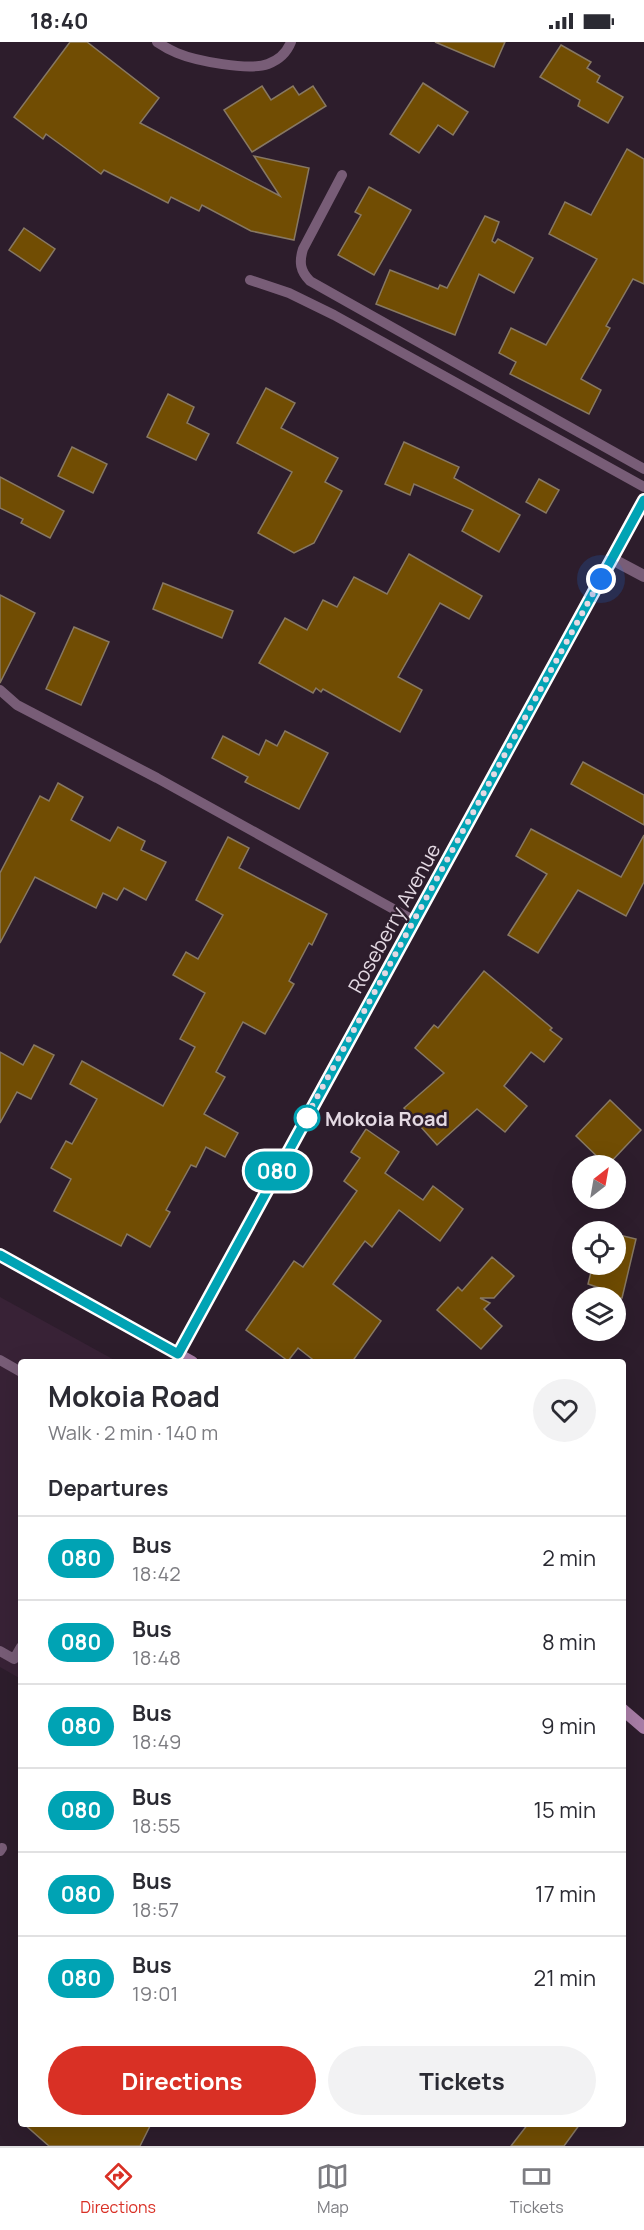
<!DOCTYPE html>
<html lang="en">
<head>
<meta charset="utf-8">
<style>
  :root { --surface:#fff; --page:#f2f2f3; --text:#2b2b33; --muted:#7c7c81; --line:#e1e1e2; --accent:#d93025 }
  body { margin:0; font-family:Manrope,sans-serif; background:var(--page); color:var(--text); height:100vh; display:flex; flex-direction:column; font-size:22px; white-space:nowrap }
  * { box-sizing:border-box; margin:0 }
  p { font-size:20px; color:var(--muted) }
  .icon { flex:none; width:33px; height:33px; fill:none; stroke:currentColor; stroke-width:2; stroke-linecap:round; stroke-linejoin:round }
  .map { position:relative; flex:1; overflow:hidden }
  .sheet { position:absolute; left:18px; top:1317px; width:608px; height:768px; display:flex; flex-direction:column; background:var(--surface); border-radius:6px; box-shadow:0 6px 24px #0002 }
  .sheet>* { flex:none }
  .badge { padding:0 12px; border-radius:20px; font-size:21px; line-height:39px }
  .needle { width:39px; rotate:31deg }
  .fabs { position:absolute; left:572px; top:1113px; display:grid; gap:12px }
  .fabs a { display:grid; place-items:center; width:54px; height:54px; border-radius:50%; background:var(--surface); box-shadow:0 6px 24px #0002; font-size:30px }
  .you { position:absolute; width:30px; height:30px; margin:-15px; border:4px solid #fff; border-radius:50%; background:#1a73e8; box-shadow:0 0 0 9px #1a73e833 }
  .map>.badge { position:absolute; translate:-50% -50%; box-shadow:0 0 0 3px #fff }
  h2 { padding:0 30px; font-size:22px; line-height:54px }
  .round { display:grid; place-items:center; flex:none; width:63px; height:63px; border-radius:32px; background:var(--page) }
  .summary { display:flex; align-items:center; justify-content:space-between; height:102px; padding:0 30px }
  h1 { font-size:28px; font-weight:700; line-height:45px }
  .button { display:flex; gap:12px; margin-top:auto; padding:12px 30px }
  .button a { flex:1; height:69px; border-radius:36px; background:var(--accent); color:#fff; font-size:24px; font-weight:700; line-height:69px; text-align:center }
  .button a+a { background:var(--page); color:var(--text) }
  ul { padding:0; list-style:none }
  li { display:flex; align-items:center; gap:18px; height:84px; padding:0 30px; border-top:2px solid var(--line) }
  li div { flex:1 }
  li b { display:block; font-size:22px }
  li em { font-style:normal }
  li .badge { min-width:66px; font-weight:700; text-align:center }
  .status { display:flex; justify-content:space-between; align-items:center; height:42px; padding:0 30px; background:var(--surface); direction:ltr }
  .status svg { height:16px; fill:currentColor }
  .dock { display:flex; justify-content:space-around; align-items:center; height:84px; border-top:2px solid var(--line); background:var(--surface); font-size:16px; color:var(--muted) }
  .dock a { display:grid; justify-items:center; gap:3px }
  .dock .active { color:var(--accent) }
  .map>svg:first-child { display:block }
</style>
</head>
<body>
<div class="status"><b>18:40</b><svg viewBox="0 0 49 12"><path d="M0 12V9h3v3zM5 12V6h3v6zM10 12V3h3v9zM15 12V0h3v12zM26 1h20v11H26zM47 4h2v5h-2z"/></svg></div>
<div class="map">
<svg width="644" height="2104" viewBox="0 0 644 2104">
  <rect width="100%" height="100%" fill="#2d1d2c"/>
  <path fill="#382236" d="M0,1255l118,65h-97v317l-21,-12z"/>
  <g fill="#714d03" stroke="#877863" stroke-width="1.5">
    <path d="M70,0h17l72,56 -19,25 140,73 -26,-40 55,12 -15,72 -43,-9 -49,-26 -3,6 -28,-14 -3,6 -64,-33 -3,4 -55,-40 -3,5 -29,-22z"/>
    <path d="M435,0h70l-11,25z"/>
    <path d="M561,3l30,17 -4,6 13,8 -3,6 26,15 -15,26 -30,-17 2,-6 -40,-23z"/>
    <path d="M423,41l45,29 -15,23 -15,-10 -19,28 -29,-19z"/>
    <path d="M262,44l9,14 22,-14 6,9 14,-9 13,20 -74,46 -28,-42z"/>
    <path d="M627,107l17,10v125l-11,-5 -27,47 4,2 -29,51 20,11 -12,24 -79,-40 6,-12 -17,-9 12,-25 35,17 51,-86 -48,-25 16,-32 26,13z"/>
    <path d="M369,145l42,23 -37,65 -36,-20 23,-40 -6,-3z"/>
    <path d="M485,174l14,6 -7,19 3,2 3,-4 35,19 -19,35 -35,-19 -24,61 -79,-31 14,-34 48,19 2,-4 7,3z"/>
    <path d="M24,186l31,21 -15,22 -31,-21z"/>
    <path d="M266,346l29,15 -14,25 57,30 -13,24 17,9 -28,52 -20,10 -36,-20 34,-61 -55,-29z"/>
    <path d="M168,352l26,13 -7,16 22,11 -13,26 -49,-23z"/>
    <path d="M404,400l55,25 -5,11 66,37 -21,37 -37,-21 11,-21 -59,-26 -4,11 -25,-11z"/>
    <path d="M72,405l35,17 -14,29 -35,-17z"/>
    <path d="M0,435l64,34 -14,27 -29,-15 2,-4 -23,-11z"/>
    <path d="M539,437l20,11 -13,23 -20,-11z"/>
    <path d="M409,512l73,42 -13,23 -29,-16 -42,74 24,13 -22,42 -77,-43 -2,3 -5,-4 -3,5 -54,-30 26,-45 22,12 16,-30 14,7 17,-30 33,17z"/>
    <path d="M163,541l70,28 -11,27 -69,-29z"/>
    <path d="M0,553l35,18 -35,70z"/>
    <path d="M74,585l35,15 -28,63 -35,-16z"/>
    <path d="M285,689l43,22 -29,56 -54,-27 3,-5 -36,-19 11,-22 36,19 7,-15 11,6z"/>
    <path d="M583,720l61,33v30l-73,-41z"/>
    <path d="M58,741l25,14 -12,23 39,21 8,-14 27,14 -4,9 25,12 -20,38 -22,-12 -7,12 -14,-7 -7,15 -61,-31 -35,66v-70l40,-77 9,5z"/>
    <path d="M531,787l90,48 23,-42v47l-18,34 -48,-26 -40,63 -30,-18 39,-61 -31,-18z"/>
    <path d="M228,795l21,11 -10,20 88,46 -15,31 -3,-2 -20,38 5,3 -29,50 -22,-12 -27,50 9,5 -21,37 34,19 -13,24 -19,-10 -10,20 -5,-2 -25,45 4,2 -20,35 -23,-13 -6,12 -67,-35 17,-32 -20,-11 15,-27 6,3 25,-45 -27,-15 12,-23 81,45 32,-59 -15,-8 25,-46 -32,-18 13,-23 12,7 25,-44 -27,-15z"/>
    <path d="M484,929l68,57 -2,2 12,9 -18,23 -13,-10 -27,34 23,20 -22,26 -28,-23 -40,36 -33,-37 40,-35 -29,-25 19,-23 4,3z"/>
    <path d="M34,1003l20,10 -23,44 -14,-7 -17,31v-71l23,13z"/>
    <path d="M610,1058l31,30 -34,36 -31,-30z"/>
    <path d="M366,1087l33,23 -14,21 38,27 10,-14 30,23 -23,32 -41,-31 -27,37 -7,-6 -32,43 48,37 -29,41h-36l-18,-14 -10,13 -42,-31 48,-69 9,6 54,-76 -13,-10 16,-23 -9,-6z"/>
    <path d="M615,1192l21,5 -14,59h-25l3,-10 -12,-4 5,-20h22z"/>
    <path d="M492,1215l22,19 -20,22h-14l10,5 -6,6 18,17 -21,23 -44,-39 21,-23 4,4z"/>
    <path d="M24,2082h127l-11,22h-91z"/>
    <path d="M528,2082h52l-16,22h-53z"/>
  </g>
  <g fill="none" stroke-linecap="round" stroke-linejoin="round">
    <g stroke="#785d77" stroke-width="10">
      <path d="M157,0c6,4 13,8 20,11 19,8 72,18 91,11 11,-4 19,-12 23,-22"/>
      <path d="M342,133l-39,74c-4,13 -3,22 7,32l334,188"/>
      <path d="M250,238l39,13 45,22 310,172"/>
      <path d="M0,648l17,15 140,73 258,143"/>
      <path d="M0,1318l21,12"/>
      <path d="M0,1609l14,8 7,-12"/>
      <path d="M0,1809l2,-3"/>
    </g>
    <g stroke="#785d77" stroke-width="12">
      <path d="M612,517l32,17"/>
      <path d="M178,1312l466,-854"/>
    </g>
    <g stroke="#a97ea7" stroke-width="12">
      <path d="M0,1213l192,107"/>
      <path d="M622,1667l22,19"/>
    </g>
  </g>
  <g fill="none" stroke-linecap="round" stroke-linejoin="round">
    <g stroke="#fff" stroke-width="14">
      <path id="line" d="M0,1213l178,99 466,-854"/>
    </g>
    <use href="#line" stroke="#00a3b4" stroke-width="9"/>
    <path stroke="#e4d9e3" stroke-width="6" stroke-dasharray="0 10.8" d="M307,1076l-3,3 297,-542"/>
  </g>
  <circle fill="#fff" stroke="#00a3b4" stroke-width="3" cx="307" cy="1076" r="12"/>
  <g text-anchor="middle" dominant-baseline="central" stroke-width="5" stroke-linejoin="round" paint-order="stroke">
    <g font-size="20" fill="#e4d9e3" stroke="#2d1d2c">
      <text transform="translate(394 876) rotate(-61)">Roseberry Avenue</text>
    </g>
    <g font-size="20" font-weight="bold" fill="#e4d9e3" stroke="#2d1d2c" text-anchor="start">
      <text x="325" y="1076">Mokoia Road</text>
    </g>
  </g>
</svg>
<div class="fabs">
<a><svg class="needle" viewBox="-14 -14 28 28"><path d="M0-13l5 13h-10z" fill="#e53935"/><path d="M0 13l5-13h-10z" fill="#7c7c81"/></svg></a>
<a><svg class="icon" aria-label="locate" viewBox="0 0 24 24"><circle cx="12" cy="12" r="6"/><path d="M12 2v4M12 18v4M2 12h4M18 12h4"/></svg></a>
<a><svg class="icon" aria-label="layers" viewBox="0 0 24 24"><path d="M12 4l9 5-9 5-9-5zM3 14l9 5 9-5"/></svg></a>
</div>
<div class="you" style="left:601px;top:537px"></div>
<b class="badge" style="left:277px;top:1129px;background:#00a3b4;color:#fff">080</b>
<section class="sheet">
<div class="summary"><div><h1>Mokoia Road</h1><p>Walk · 2 min · 140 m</p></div><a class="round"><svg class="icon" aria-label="heart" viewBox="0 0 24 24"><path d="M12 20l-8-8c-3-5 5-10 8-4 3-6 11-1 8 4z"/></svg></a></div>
<h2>Departures</h2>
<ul>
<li><span class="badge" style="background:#00a3b4;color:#fff">080</span><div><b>Bus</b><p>18:42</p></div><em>2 min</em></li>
<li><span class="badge" style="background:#00a3b4;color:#fff">080</span><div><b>Bus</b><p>18:48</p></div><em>8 min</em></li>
<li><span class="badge" style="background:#00a3b4;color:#fff">080</span><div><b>Bus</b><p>18:49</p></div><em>9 min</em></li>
<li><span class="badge" style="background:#00a3b4;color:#fff">080</span><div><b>Bus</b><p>18:55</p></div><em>15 min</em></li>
<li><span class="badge" style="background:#00a3b4;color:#fff">080</span><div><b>Bus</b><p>18:57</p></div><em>17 min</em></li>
<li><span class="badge" style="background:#00a3b4;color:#fff">080</span><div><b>Bus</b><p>19:01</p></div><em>21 min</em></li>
</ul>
<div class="button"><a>Directions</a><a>Tickets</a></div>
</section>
</div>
<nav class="dock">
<a class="active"><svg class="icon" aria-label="directions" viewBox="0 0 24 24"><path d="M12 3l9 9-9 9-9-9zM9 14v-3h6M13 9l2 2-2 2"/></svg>Directions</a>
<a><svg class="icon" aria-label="map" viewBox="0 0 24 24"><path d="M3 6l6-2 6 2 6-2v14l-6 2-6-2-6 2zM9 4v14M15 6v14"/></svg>Map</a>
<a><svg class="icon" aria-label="tickets" viewBox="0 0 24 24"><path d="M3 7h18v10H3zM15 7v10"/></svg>Tickets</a>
</nav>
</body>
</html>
